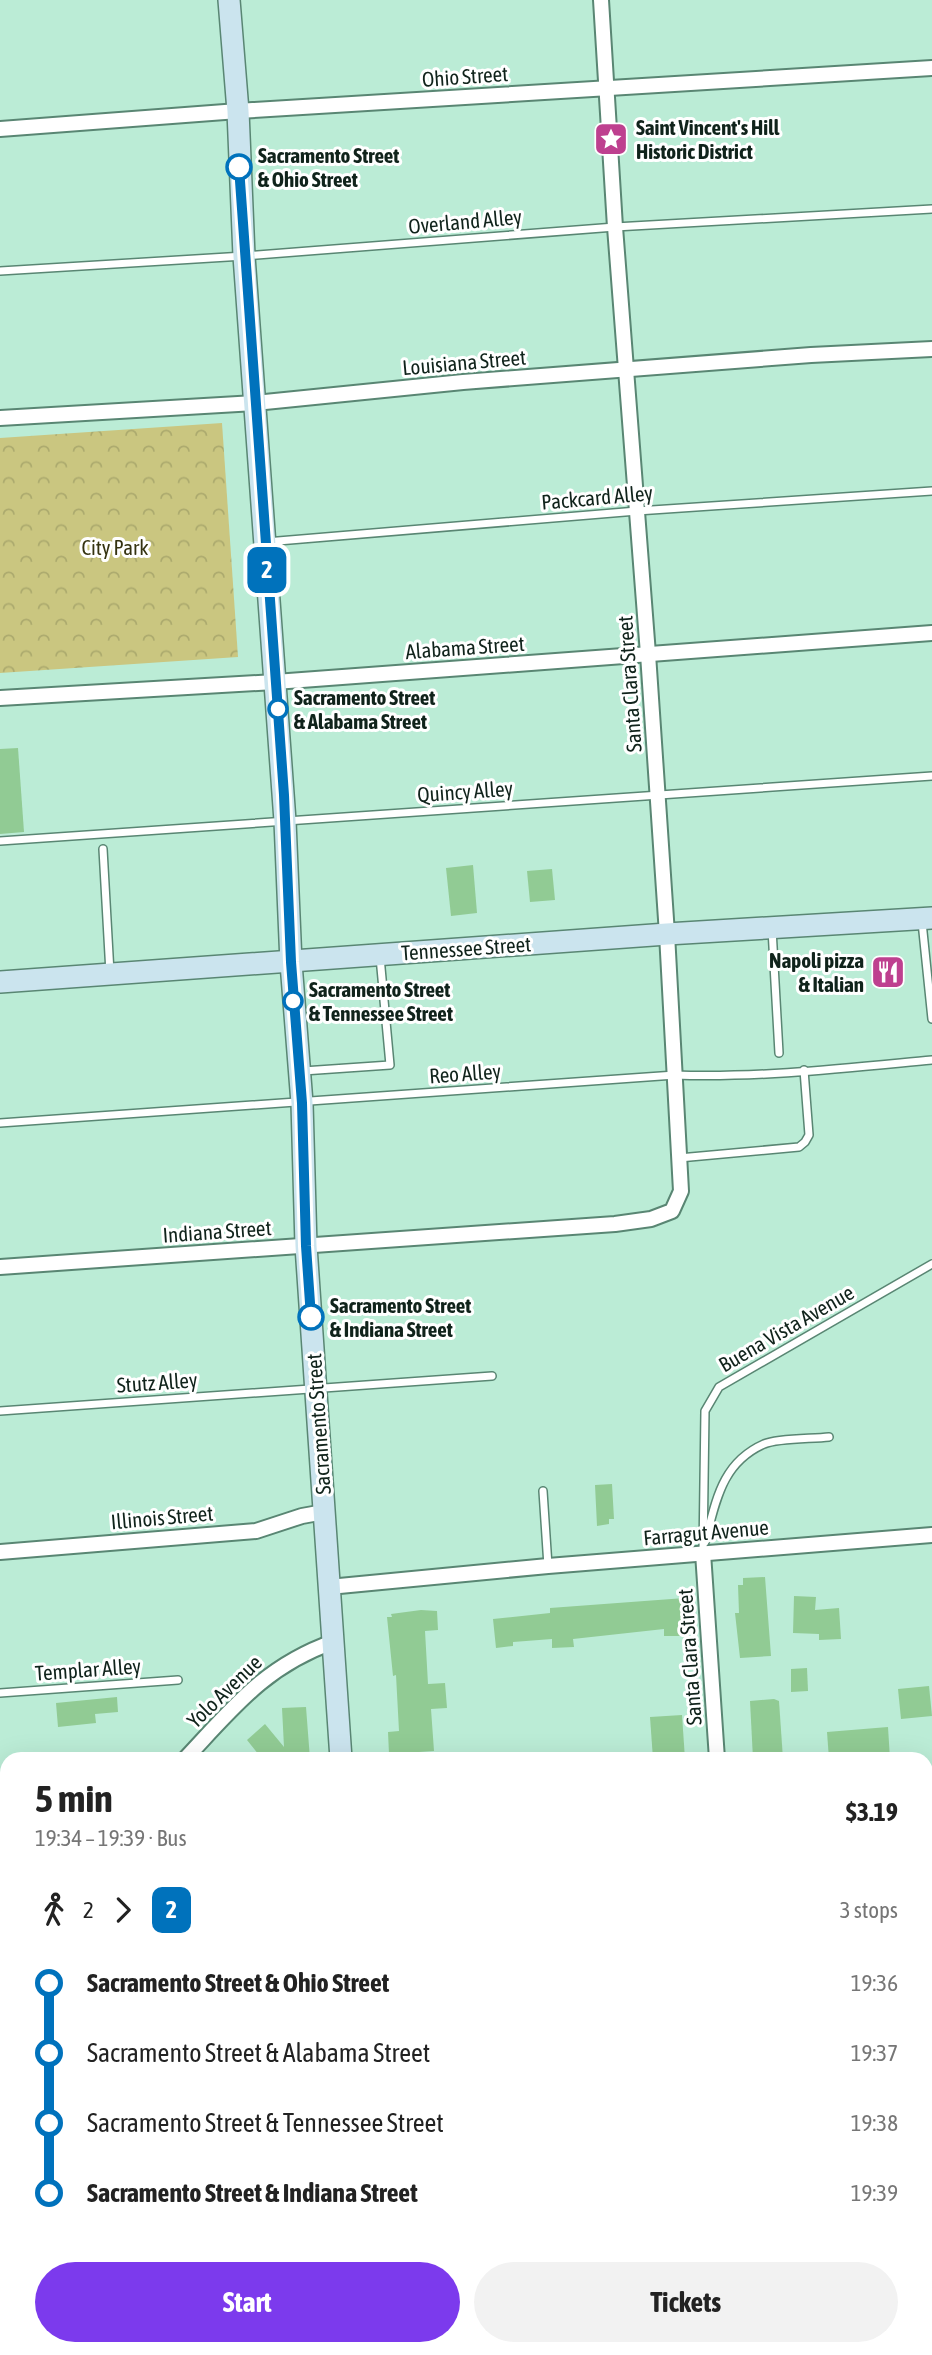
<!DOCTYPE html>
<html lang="en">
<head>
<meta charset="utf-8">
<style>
  :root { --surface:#fff; --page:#f2f2f2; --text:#222; --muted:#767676; --accent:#7c3aed }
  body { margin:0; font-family:"Asap Condensed",sans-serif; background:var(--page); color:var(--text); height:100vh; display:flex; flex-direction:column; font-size:26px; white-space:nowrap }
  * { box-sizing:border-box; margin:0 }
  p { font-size:23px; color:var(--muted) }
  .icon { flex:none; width:38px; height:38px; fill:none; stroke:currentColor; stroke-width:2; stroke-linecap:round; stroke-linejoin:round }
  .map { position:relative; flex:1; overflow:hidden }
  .panel { position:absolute; left:0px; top:1752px; width:933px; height:604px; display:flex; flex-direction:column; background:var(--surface); border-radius:21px 21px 0 0; box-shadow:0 7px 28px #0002 }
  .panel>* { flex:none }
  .badge { padding:0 14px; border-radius:10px; font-size:24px; line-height:46px }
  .map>.badge { position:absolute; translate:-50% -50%; box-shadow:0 0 0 4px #fff }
  .legs { display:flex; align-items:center; gap:10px; height:77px; padding:0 35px; font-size:23px }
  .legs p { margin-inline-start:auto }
  .head { display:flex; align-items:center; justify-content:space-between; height:119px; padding:0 35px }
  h1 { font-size:38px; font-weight:700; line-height:52px }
  .button { display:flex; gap:14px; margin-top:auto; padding:14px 35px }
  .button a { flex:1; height:80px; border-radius:42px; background:var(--accent); color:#fff; font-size:28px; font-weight:700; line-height:80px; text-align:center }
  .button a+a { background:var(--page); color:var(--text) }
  ul { padding:0 35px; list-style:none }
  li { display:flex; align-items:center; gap:24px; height:70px; font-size:26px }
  li i { display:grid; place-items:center; width:10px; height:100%; margin:0 9px; background:currentColor }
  li i::after { content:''; width:18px; height:18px; margin:-9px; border:5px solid; border-radius:50%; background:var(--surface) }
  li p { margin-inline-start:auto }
  li:first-child i { background:linear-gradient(#0000 50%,currentColor 0) }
  li:last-child i { background:linear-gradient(currentColor 50%,#0000 0) }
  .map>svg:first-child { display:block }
</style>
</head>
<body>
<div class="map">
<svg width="932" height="2355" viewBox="0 0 932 2355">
  <defs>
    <pattern id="park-crowns" width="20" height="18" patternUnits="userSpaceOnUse" patternTransform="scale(1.75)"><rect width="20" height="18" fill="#cac680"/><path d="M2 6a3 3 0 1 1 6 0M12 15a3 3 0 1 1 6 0" fill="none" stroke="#acaa6e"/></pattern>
  </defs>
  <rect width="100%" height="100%" fill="#bbecd6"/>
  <path fill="url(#park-crowns)" d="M222,423l16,234 -238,16v-235z"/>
  <g fill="#91cb94">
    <path d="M18,748l6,84 -24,2v-85z"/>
    <path d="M473,865l4,48 -26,3 -5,-48z"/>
    <path d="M552,869l3,31 -25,2 -3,-31z"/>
    <path d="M612,1484l2,35h-5v5l-12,2 -2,-41z"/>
    <path d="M765,1577l6,79 -31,2 -5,-45h4l-1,-28h5v-7z"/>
    <path d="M794,1596l22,1 -1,13 24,-2 2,31 -22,1v-6l-26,-1z"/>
    <path d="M685,1598l1,38h-22v-7l-91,10 1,8 -22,1v-9l-39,3v4l-17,2 -3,-29 57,-6v-5z"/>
    <path d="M421,1610l16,1 1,19 -13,1 3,53 17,-1 2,25 -16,1 3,42 -45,3 -1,-22 11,-1 -3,-56 -3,1 -6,-59h5l-1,-3z"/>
    <path d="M807,1668l1,23 -17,1v-23z"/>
    <path d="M929,1686l3,30 -31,3 -3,-30z"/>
    <path d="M117,1697l1,15 -23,2 1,9 -38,4 -2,-24z"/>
    <path d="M774,1699l5,2 4,58h-30l-3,-58z"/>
    <path d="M306,1707l4,52h-25v-6l-26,2 -12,-15 18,-16 19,23 -2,-39z"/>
    <path d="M682,1715l3,44h-32l-3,-42z"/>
    <path d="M888,1727l2,32h-61l-2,-27z"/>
  </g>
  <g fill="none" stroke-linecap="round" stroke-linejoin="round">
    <g stroke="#598673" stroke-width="10">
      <g id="service">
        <path d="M0,271l244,-15 371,-29 317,-18"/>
        <path d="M266,542l371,-31 295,-20"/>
        <path d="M0,841l932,-65"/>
        <path d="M103,849l7,124"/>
        <path d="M922,922l10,97"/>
        <path d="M772,929l7,124"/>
        <path d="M303,1071l87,-6 -10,-108"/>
        <path d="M0,1123l675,-48c85,3 172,-7 257,-15"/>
        <path d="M679,1158l120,-11 6,-5 4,-7 -5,-65"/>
        <path d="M0,1411l492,-35"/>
        <path d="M543,1491l5,75"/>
        <path d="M705,1542c11,-40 16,-79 59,-98 15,-6 47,-5 65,-7"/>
        <path d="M703,1553l2,-142 14,-24 213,-123"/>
        <path d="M0,1693l178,-13"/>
      </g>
    </g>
    <g stroke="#598673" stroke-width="18">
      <g id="minor">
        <path d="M0,129l238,-18 694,-43"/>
        <path d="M0,418l255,-15 208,-21 348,-27 121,-6"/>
        <path d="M0,698l275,-16 657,-49"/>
        <path d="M0,1267l615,-43 36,-5 21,-8 9,-20 -14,-257 -19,-280 -33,-427 -14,-227"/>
        <path d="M0,1552l256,-21 46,-15 22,-4"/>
        <path d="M703,1553l14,206"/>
        <path d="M329,1587l219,-21 384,-31"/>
        <path d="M185,1759c48,-51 80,-93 148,-117"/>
        <path d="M926,1827h6"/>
        <path d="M0,1993l7,-22"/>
        <path d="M0,2155l7,84"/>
        <path d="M0,2269l7,-1"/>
        <path d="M16,2348v7"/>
        <path d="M751,2348l1,7"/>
      </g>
    </g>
    <g stroke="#598673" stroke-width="21">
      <path id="tertiary" d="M0,2109l7,-1"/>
    </g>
    <g stroke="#598673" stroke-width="24">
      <g id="secondary">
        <path d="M229,0l9,111 6,145 41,565 6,142 11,140 4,143 35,513"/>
        <path d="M0,982l667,-48 265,-16"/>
        <path d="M382,2348v7"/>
      </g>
    </g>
    <use href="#service" stroke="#fff" stroke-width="7"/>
    <use href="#minor" stroke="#fff" stroke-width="14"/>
    <use href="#tertiary" stroke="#fff" stroke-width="18"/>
    <use href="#secondary" stroke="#cbe4ee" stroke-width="21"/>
  </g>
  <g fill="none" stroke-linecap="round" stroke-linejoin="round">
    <g stroke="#fff" stroke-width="16">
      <path id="line-1" d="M239,167l45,628 7,167 11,141 4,143 5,71"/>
    </g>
    <use href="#line-1" stroke="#0072bc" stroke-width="10"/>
  </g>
  <defs>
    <g id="sight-square" transform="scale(1.75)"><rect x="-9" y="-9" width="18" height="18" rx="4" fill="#be408f" stroke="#fff"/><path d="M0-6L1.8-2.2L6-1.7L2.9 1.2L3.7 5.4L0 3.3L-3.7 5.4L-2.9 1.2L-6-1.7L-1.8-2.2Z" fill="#fff"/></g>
    <g id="restaurant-square" transform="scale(1.75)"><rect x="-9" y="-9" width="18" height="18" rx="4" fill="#be408f" stroke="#fff"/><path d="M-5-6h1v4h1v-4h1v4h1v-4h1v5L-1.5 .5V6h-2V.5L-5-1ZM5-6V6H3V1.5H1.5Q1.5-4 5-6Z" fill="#fff"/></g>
  </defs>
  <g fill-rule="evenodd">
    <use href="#sight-square" x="611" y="139"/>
    <use href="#restaurant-square" x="888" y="972"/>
  </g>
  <g fill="#fff" stroke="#0072bc" stroke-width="3.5">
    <circle cx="239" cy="167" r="12"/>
    <circle cx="278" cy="709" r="9"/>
    <circle cx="293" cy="1001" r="9"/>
    <circle cx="311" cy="1317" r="12"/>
  </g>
  <g text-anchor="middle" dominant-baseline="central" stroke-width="6" stroke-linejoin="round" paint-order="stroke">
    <g font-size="21" fill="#10231b" stroke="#fff">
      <text transform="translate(465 76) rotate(-4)">Ohio Street</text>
      <text transform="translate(465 221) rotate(-5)">Overland Alley</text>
      <text transform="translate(464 362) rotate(-5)">Louisiana Street</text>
      <text transform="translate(597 497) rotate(-5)">Packcard Alley</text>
      <text transform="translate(465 647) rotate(-4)">Alabama Street</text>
      <text transform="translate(629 684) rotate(-94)">Santa Clara Street</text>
      <text transform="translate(465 791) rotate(-4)">Quincy Alley</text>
      <text transform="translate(466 948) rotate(-4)">Tennessee Street</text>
      <text transform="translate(465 1073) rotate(-4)">Reo Alley</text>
      <text transform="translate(217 1231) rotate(-4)">Indiana Street</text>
      <text transform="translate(786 1328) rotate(-30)">Buena Vista Avenue</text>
      <text transform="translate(157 1382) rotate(-4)">Stutz Alley</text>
      <text transform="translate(318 1424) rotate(-94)">Sacramento Street</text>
      <text transform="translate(162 1517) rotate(-5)">Illinois Street</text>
      <text transform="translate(706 1532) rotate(-5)">Farragut Avenue</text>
      <text transform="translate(689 1657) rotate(-94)">Santa Clara Street</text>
      <text transform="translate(88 1669) rotate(-4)">Templar Alley</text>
      <text transform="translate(224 1691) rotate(-44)">Yolo Avenue</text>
    </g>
    <g font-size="21" font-weight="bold" fill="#10231b" stroke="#fff" text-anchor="start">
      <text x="636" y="127">Saint Vincent's Hill<tspan x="636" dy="24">Historic District</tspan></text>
      <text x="864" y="960" text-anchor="end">Napoli pizza<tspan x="864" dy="24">&amp; Italian</tspan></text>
    </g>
    <g font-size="21" font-weight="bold" fill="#10231b" stroke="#fff" text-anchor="start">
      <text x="258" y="155">Sacramento Street<tspan x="258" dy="24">&amp; Ohio Street</tspan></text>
      <text x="294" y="697">Sacramento Street<tspan x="294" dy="24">&amp; Alabama Street</tspan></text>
      <text x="309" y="989">Sacramento Street<tspan x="309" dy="24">&amp; Tennessee Street</tspan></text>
      <text x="330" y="1305">Sacramento Street<tspan x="330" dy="24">&amp; Indiana Street</tspan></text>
    </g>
    <g font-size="21" fill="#343210" stroke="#fff">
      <text x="115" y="547">City Park</text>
    </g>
  </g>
</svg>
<b class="badge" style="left:267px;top:570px;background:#0072bc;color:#fff">2</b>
<section class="panel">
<div class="head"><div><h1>5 min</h1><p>19:34 – 19:39 · Bus</p></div><b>$3.19</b></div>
<div class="legs"><svg class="icon" aria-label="walk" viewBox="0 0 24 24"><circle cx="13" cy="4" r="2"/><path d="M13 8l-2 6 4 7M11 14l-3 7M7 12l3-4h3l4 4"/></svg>2<svg class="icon" aria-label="forward" viewBox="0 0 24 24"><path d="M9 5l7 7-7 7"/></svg><b class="badge" style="background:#0072bc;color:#fff">2</b><p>3 stops</p></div>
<ul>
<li><i style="color:#0072bc"></i><b>Sacramento Street &amp; Ohio Street</b><p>19:36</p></li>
<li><i style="color:#0072bc"></i><span>Sacramento Street &amp; Alabama Street</span><p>19:37</p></li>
<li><i style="color:#0072bc"></i><span>Sacramento Street &amp; Tennessee Street</span><p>19:38</p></li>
<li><i style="color:#0072bc"></i><b>Sacramento Street &amp; Indiana Street</b><p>19:39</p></li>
</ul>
<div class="button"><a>Start</a><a>Tickets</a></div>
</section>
</div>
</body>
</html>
